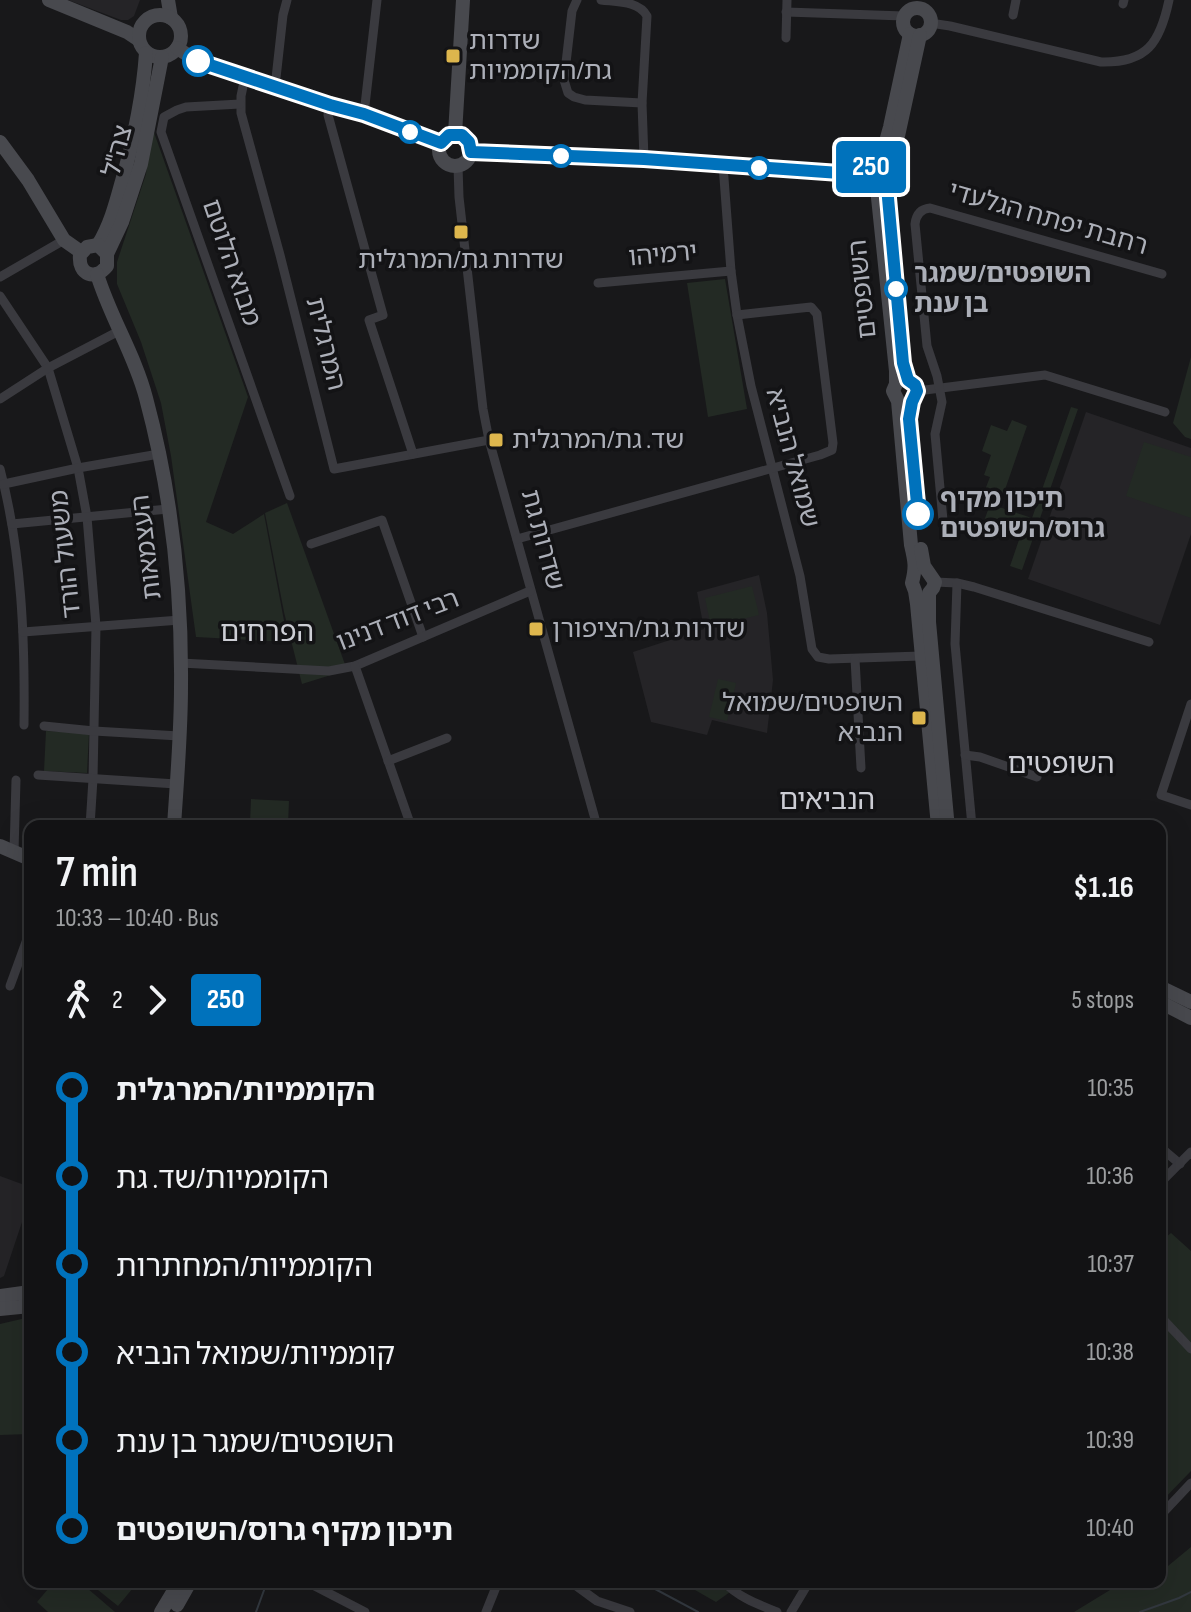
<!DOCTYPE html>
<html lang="en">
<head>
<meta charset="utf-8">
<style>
  :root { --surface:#121214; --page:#1b1b1d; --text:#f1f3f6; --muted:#9c9ea0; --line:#313234 }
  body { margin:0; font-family:"Sofia Sans Condensed","Noto Sans Hebrew",sans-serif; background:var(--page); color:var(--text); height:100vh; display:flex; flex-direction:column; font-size:30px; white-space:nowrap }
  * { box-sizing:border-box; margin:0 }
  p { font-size:26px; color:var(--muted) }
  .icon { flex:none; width:44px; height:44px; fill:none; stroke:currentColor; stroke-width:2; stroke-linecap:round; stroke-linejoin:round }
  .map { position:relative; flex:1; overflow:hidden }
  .drawer { position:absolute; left:24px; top:820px; width:1142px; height:768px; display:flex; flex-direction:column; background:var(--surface); border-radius:16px; box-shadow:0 8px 32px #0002,0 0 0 2px var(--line) }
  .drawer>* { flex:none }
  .badge { padding:0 16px; border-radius:6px; font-size:28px; line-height:52px }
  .map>.badge { position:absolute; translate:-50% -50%; box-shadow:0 0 0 4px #fff }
  .legs { display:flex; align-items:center; gap:12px; height:88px; padding:0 32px; font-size:26px }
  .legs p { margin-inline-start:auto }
  .summary { display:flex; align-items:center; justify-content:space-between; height:136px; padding:0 32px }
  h1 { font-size:44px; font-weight:600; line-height:60px }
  ul { padding:0 32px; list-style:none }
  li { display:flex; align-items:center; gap:28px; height:88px; font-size:30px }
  li i { display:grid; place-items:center; width:12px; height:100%; margin:0 10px; background:currentColor }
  li i::after { content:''; width:20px; height:20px; margin:-10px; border:6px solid; border-radius:50%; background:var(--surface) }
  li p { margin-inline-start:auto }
  li:first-child i { background:linear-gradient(#0000 50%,currentColor 0) }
  li:last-child i { background:linear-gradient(currentColor 50%,#0000 0) }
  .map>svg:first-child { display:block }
</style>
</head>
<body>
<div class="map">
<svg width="1191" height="1612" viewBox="0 0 1191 1612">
  <rect width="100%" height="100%" fill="#18181a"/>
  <g fill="#252427">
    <path d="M68,0h72l-6,16 -6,4h-7z"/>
    <path d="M1086,412l105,36v86l-31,91 -132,-46z"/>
    <path d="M759,575l8,38 6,67 -6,53 -55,-13 -5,15 -56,-13 -18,-70 71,-23 -7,-37z"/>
    <path d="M0,1176l30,11v11l-26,78 -4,2z"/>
  </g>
  <g fill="#232a24">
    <path d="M151,124l97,273 -42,125 27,12 31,-20 24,128 -92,-5 -25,-181 -10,-53 -20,-61 -24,-58v-22l29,-88z"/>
    <path d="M725,279l22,130 -39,8 -21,-134z"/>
    <path d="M1191,357v82l-6,-2 -12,-14z"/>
    <path d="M1071,407l7,2 -56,161 -12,-4 10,-29 -27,-10 -4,8 -9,-3 12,-33 -9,-4 7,-18 -6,-2 7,-20 -9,-4 9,-26 16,6 5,-11 15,6 -28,81 33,11z"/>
    <path d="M1144,442l47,15v61l-65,-22z"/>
    <path d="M287,503l60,167 -45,14 -18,-72 -19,-99z"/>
    <path d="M752,586l7,29 -48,12 -6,-29z"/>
    <path d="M718,679l18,4 -9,38 -18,-4z"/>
    <path d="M46,731l43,2 -2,40 -43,-2z"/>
    <path d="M251,799l38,2 -1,23 -38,-1z"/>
    <path d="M1171,1233l20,18v220l-31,32v-238l5,-5 -5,-6v-12z"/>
    <path d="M30,1317v117l-30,1v-111z"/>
    <path d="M1191,1547v65h-117l36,-22 19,-8h31v-13l8,-3z"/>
    <path d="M54,1582h26l35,30h-67l-11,-10z"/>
    <path d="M88,1582h50l-20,24z"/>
    <path d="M681,1582h37l12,10 -14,10z"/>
  </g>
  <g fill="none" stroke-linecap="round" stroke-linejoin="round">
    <g stroke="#32383f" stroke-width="2">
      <path d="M642,1582l56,30"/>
      <path d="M256,1612l11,-30"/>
      <path d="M1140,1612l39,-14 12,-6"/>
    </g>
    <g stroke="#3a3a3f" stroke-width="9">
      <path d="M577,0l-5,11 -8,69 4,13 6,4 11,3 57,3"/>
      <path d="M601,0c16,2 38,1 46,16l-5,87 2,56"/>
      <path d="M1123,4l1,-4"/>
      <path d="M786,12l118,4"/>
      <path d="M1013,15l3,-15"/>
      <path d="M930,23l20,3 151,36c46,1 59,-19 68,-62"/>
      <path d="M786,38l1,-38"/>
      <path d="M245,77l-4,19v17l39,142 54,214 155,-29"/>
      <path d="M275,87l8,-72 4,-15"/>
      <path d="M240,104l-54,3 -9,3 -13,7 -3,15 129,364"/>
      <path d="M330,105l-2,10 55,200 -14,5 44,134"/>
      <path d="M364,114l13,-114"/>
      <path d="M723,165l8,106 6,44 14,71 49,190 12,73 6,8 11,2 92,-3"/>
      <path d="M458,166l1,31 24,212 6,31 108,386"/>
      <path d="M0,277l64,-37"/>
      <path d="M598,283l133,-12"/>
      <path d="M0,296l48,72 30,100 9,49 9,109 -3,153 -3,47"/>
      <path d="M917,391l128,-16 120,37"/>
      <path d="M0,399l48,-31 71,-37"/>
      <path d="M0,469c22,84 25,170 24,256"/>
      <path d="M4,484l74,-16 81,-14"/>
      <path d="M12,524l156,-15"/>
      <path d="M944,531l-9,-97 7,-32 -5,-26 -10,-30 -12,-122c1,-9 5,-15 15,-16l232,66"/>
      <path d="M517,539l303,-84 12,-5 1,-7 -16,-129 -6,-7 -74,8"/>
      <path d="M311,544l71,-24 41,117"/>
      <path d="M935,582l22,1 17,4 175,55"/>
      <path d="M957,583l-2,61 17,182"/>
      <path d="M23,632l157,-12"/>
      <path d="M855,659l6,109"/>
      <path d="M181,663l148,8 26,-5 175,-75"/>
      <path d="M355,666l56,160"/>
      <path d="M1191,704l-30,91 30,10"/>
      <path d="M44,726l50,5 85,5"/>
      <path d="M965,755l15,2 57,20"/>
      <path d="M388,761l59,-23"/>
      <path d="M38,775l138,9"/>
      <path d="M851,823l1,3"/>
      <path d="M14,852l2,-72"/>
      <path d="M10,986l20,-55"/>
      <path d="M1160,1147l20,17"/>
      <path d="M1160,1183l31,-31"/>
      <path d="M1160,1316l31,33"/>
      <path d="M1160,1516l31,-33"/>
      <path d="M307,1582l58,30"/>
      <path d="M571,1582l26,19 33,11"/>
      <path d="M724,1582c14,15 33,22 53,30"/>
      <path d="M486,1612l12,-30"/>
      <path d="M791,1612l18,-30"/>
    </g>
    <g stroke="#48494e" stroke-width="14">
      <path d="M49,0l78,32 12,8"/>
      <path d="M168,0l3,18"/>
      <circle cx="917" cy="22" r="14"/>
      <circle cx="160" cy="36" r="21"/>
      <path d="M177,48l20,13 13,5 154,48 77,29"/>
      <path d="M455,134l8,-134"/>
      <circle cx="455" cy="150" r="16"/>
      <path d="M0,142l28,38 36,60 17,12"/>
      <path d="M471,152l173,7 224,16"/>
      <path d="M880,163l10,-36 20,-93"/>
      <path d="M870,183l7,5h7l9,-7v-9l-2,-4 29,-133"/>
      <path d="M877,188l19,183v13l-3,7 5,10 13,144c4,17 5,22 1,38l3,8 2,13 21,222"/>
      <path d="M98,245c12,-19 18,-42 24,-64 12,-42 21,-85 24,-128"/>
      <path d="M107,254l-9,-9 -11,2 -7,8c-2,20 15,26 27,11v-12l15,-32 19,-58 21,-107"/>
      <path d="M97,274c13,43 38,81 49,124 25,93 36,192 35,289 0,46 -4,93 -7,139"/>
      <path d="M908,380c5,3 7,3 9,9 1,8 -7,15 -8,24 -1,23 4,49 6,72"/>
      <path d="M921,549l3,17 11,16 -2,6 -4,5v29l18,196"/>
      <path d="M0,846l30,13"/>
      <path d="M1160,987l31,15"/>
      <path d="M1160,1002l31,16"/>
      <path d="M0,1296l30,-4"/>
      <path d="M0,1309l30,-3"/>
      <path d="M177,1605l13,-23"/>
      <path d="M161,1612l18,-30"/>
    </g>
  </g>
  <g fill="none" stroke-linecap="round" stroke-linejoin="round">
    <g stroke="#fff" stroke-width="18">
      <path id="line-1" d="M198,61l132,44 34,9 77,29 8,-8h13l7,7 2,10 173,7 224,16 2,-7 6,-5 12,2c8,7 7,16 -1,22l16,176 5,17 7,5 2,6 -5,11 -3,17 9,95"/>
    </g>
    <use href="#line-1" stroke="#0072bc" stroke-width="12"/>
  </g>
  <g fill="#ddb64d" stroke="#131315" stroke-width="3">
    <rect x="445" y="48" width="16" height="16" rx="4"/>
    <rect x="453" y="224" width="16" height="16" rx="4"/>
    <rect x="488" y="432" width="16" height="16" rx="4"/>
    <rect x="528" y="621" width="16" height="16" rx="4"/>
    <rect x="911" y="710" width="16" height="16" rx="4"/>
  </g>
  <g fill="#fff" stroke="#0072bc" stroke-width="4">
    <circle cx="198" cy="61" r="14"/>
    <circle cx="410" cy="132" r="10"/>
    <circle cx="561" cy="156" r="10"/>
    <circle cx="759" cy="168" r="10"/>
    <circle cx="896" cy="289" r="10"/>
    <circle cx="918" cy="514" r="14"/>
  </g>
  <g text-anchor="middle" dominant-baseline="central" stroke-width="7" stroke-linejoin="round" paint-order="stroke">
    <g font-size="26" fill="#acafb8" stroke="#131315" text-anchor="start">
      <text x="469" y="41">שדרות<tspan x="469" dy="30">גת/הקוממיות</tspan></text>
      <text x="461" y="260" text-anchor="middle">שדרות גת/המרגלית</text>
      <text x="512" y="440">שד. גת/המרגלית</text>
      <text x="552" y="629">שדרות גת/הציפורן</text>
      <text x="903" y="703" text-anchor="end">השופטים/שמואל<tspan x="903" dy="30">הנביא</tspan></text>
    </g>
    <g font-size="26" fill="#acafb8" stroke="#131315">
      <text transform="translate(118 151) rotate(-75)">צה"ל</text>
      <text transform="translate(1048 219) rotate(16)">רחבת יפתח הגלעדי</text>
      <text transform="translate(663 255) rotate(-5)">ירמיהו</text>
      <text transform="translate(231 263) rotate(71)">מבוא הלוטם</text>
      <text transform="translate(863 289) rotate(-96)">השופטים</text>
      <text transform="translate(325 344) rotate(76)">המרגלית</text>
      <text transform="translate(792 458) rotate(75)">שמואל הנביא</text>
      <text transform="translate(542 540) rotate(75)">שדרות גת</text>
      <text transform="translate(147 547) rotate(-97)">העצמאות</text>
      <text transform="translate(66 554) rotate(-96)">משעול הורד</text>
      <text transform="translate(398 621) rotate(-21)">רבי דוד דנינו</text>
    </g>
    <g font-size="26" font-weight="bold" fill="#acafb8" stroke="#131315" text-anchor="start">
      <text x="914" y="274">השופטים/שמגר<tspan x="914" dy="30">בן ענת</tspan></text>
      <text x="940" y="499">תיכון מקיף<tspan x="940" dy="30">גרוס/השופטים</tspan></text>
    </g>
    <g font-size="28" fill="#cdced5" stroke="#131315">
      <text x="267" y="632">הפרחים</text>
      <text x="1061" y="764">השופטים</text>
      <text x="827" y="800">הנביאים</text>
    </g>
  </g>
</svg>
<b class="badge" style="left:871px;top:167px;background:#0072bc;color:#fff">250</b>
<section class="drawer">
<div class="summary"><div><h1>7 min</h1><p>10:33 – 10:40 · Bus</p></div><b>$1.16</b></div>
<div class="legs"><svg class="icon" aria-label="walk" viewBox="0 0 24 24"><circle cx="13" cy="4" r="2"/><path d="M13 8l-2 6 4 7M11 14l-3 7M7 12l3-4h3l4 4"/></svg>2<svg class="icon" aria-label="forward" viewBox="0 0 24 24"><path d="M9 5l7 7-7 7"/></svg><b class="badge" style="background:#0072bc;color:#fff">250</b><p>5 stops</p></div>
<ul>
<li><i style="color:#0072bc"></i><b>הקוממיות/המרגלית</b><p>10:35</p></li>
<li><i style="color:#0072bc"></i><span>הקוממיות/שד. גת</span><p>10:36</p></li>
<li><i style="color:#0072bc"></i><span>הקוממיות/המחתרות</span><p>10:37</p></li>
<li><i style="color:#0072bc"></i><span>קוממיות/שמואל הנביא</span><p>10:38</p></li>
<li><i style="color:#0072bc"></i><span>השופטים/שמגר בן ענת</span><p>10:39</p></li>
<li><i style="color:#0072bc"></i><b>תיכון מקיף גרוס/השופטים</b><p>10:40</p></li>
</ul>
</section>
</div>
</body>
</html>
